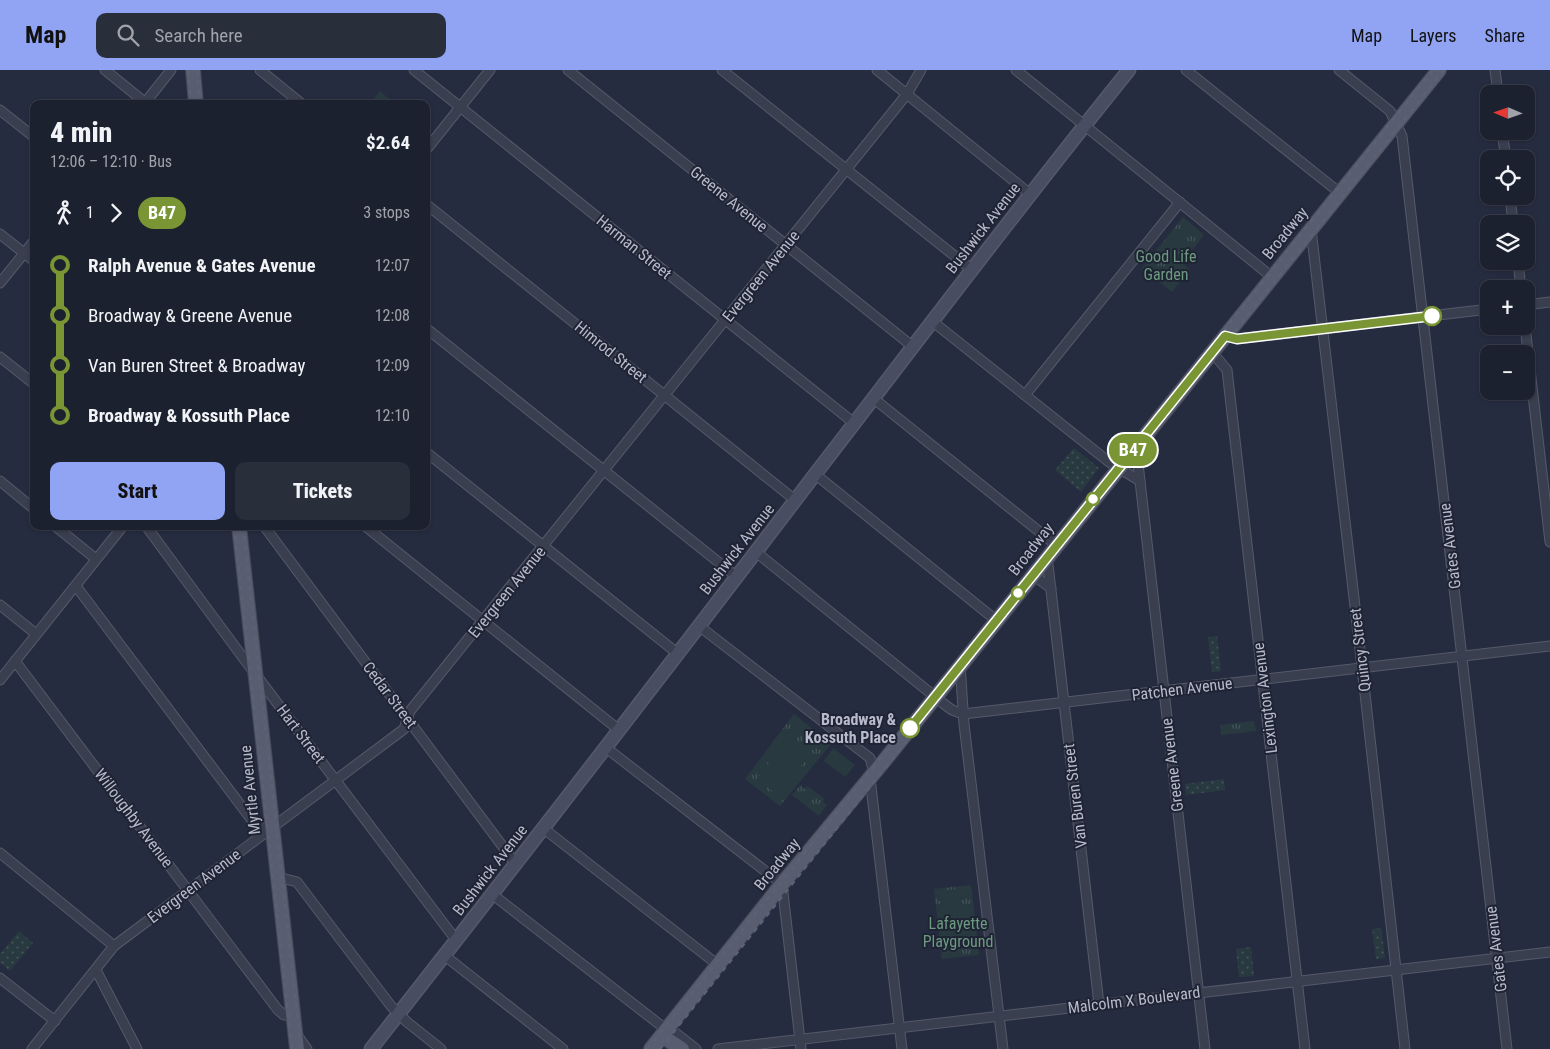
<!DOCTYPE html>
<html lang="en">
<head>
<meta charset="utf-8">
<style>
  :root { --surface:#1c212f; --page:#292e3b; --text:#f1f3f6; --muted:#a0a3aa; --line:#3a3e4b; --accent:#91a4f4 }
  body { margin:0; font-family:"Roboto Condensed",sans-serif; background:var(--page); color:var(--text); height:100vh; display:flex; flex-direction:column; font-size:19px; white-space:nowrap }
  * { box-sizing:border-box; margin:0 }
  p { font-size:16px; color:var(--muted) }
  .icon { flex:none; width:28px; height:28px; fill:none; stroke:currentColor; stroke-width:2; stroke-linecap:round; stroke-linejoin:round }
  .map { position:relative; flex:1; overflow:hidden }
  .panel { position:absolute; left:30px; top:30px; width:400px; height:430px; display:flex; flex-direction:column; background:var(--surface); border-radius:10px; box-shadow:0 1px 4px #0004,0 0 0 1px var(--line) }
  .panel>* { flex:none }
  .badge { padding:0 10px; border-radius:16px; font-size:18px; line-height:32px }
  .needle { width:32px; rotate:272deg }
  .buttons { position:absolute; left:1480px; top:15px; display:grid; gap:10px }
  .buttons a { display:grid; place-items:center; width:55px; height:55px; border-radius:10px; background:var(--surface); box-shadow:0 1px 4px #0004,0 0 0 1px var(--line); font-size:25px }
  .map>.badge { position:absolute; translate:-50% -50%; box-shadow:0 0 0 2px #fff }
  .legs { display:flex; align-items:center; gap:8px; height:55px; padding:0 20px; font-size:16px }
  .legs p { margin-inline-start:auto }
  .headline { display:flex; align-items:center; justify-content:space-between; height:85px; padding:0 20px }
  h1 { font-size:28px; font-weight:800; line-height:38px }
  .action { display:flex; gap:10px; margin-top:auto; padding:10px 20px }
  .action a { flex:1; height:58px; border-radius:10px; background:var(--accent); color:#111; font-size:20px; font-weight:800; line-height:58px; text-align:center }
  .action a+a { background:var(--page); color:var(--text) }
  ul { padding:0 20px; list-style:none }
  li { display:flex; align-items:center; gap:18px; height:50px; font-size:19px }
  li i { display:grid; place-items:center; width:8px; height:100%; margin:0 6px; background:currentColor }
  li i::after { content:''; width:12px; height:12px; margin:-6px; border:4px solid; border-radius:50%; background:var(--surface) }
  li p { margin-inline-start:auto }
  li:first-child i { background:linear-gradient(#0000 50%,currentColor 0) }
  li:last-child i { background:linear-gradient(currentColor 50%,#0000 0) }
  header { display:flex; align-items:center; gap:30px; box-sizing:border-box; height:70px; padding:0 25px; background:var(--accent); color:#111 }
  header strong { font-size:24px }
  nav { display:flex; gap:28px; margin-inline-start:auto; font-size:18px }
  .search { width:350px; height:45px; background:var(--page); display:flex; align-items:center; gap:12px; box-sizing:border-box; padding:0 18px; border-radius:10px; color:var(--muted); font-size:19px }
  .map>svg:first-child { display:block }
</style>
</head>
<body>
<header>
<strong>Map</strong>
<div class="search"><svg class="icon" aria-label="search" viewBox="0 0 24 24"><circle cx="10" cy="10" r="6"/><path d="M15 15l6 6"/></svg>Search here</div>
<nav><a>Map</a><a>Layers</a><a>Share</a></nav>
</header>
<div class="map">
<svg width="1550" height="979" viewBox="0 0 1550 979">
  <defs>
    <pattern id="grass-tufts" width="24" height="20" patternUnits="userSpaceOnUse" patternTransform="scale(1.25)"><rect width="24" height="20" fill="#283940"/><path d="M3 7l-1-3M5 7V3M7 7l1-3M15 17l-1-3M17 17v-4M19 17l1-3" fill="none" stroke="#45545a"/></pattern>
    <pattern id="garden-dots" width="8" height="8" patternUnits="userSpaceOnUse" patternTransform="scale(1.25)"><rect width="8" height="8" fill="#283940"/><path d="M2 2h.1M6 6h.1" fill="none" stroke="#45545a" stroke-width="1.8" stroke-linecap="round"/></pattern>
  </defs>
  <rect width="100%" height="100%" fill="#262c3f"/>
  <g fill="url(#grass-tufts)">
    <path d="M380,21l15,13h-25z"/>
    <path d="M1183,147l21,18 -22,28 7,6 -17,23 -30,-24z"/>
    <path d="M794,644l37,30 -51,62 -35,-27z"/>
    <path d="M1254,651l2,10 -35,4 -1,-10z"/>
    <path d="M800,715l5,4 2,-3 18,13 -2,3 4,3 -8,11 -27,-21z"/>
    <path d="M971,815l8,70 -37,4 -8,-70z"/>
  </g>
  <g fill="url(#garden-dots)">
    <path d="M1074,378l25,20 -18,24 -26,-22z"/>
    <path d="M1217,566l4,35 -9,1 -4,-35z"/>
    <path d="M1224,709l1,11 -39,5 -1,-11z"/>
    <path d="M1381,858l4,30 -9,1 -4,-30z"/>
    <path d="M19,861l14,12 -23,28 -10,-8v-9z"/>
    <path d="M1251,877l3,29 -15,1 -3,-28z"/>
  </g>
  <g fill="#283940">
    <path d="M786,671l21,17 -29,37 -21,-16z"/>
    <path d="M833,678l22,17 -10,12 -21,-16z"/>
    <path d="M968,818l1,9 -30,4 -1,-10z"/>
    <path d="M970,834l2,18 -30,4 -2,-18z"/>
  </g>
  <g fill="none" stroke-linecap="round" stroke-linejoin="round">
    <g stroke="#555a6a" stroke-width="11">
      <g id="street">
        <path d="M105,0l42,34"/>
        <path d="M260,0l42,34"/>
        <path d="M414,0l440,353"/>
        <path d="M568,0l344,276"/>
        <path d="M722,0l249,199"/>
        <path d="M877,0l153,124"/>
        <path d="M1016,0l256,207"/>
        <path d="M1186,0l154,123"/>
        <path d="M1339,0l51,41 12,25 105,913"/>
        <path d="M1495,0l3,24"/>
        <path d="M144,34l27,-34"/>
        <path d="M0,40l34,27"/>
        <path d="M1502,61l4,28"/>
        <path d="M426,80l64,-80"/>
        <path d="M1510,126l3,28"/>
        <path d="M426,134l369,296"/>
        <path d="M1311,159l50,429 44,391"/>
        <path d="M0,164l34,27"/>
        <path d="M1518,191l3,28"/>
        <path d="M0,213l34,-42"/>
        <path d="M1526,235l24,-3"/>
        <path d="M932,251l177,141 31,19"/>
        <path d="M1525,256l25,216"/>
        <path d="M426,258l311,249"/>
        <path d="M1225,265l12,4 252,-30"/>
        <path d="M1212,282l15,18 78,679"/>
        <path d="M0,287l34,27"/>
        <path d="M1025,325l155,-193"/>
        <path d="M873,328l183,147"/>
        <path d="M1136,376l69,603"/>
        <path d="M426,382l251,201"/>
        <path d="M815,404l182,147"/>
        <path d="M0,411l34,28"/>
        <path d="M55,456l41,33"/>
        <path d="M146,456l98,133 212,281"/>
        <path d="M264,456l251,337"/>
        <path d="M365,456l254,204"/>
        <path d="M756,482l188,152 8,6 11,4 587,-68"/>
        <path d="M1047,486l52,448"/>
        <path d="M1033,505l18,13"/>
        <path d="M76,516l178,237 8,5 10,-1"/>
        <path d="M0,535l36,29"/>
        <path d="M699,556l171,132 4,15"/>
        <path d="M15,591l263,349 6,5 9,1"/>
        <path d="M960,594l4,60 39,325"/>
        <path d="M0,610l123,-154"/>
        <path d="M605,677l177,137 19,165"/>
        <path d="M870,708l32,271"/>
        <path d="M543,758l175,137"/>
        <path d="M0,783l114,93"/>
        <path d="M278,807l19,5 94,124 16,16 34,27"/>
        <path d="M492,824l167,130 18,10 19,15"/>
        <path d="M444,885l119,94"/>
        <path d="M96,900l41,79"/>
        <path d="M0,908l55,43"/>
        <path d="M297,965l10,14"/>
        <path d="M32,979l82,-103 290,-217 6,-18 497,-617 14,-24"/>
        <path d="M718,979l832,-97"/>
      </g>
    </g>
    <g stroke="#555a6a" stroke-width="15">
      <path id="secondary" d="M371,979c150,-191 298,-383 445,-576 104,-135 206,-271 313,-403"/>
    </g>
    <g stroke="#444858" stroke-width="16">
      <g id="primary">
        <path d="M193,0l3,34"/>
        <path d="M239,456l58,523"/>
        <path d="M662,966l20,13"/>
        <path d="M651,979l131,-165 102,-123 555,-691"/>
      </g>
    </g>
    <use href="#street" stroke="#3a3f4f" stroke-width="9"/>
    <use href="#secondary" stroke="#484d62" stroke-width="12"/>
    <use href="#primary" stroke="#585d6f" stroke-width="14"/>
    <g stroke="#5c6276" stroke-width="2.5" stroke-dasharray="5 5" stroke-linecap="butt">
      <path d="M188,0l3,34"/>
      <path d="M197,0l3,34"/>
      <path d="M234,456l58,523"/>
      <path d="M243,456l58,523"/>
      <path d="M647,979l786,-979"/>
      <path d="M660,979l784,-979"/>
    </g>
  </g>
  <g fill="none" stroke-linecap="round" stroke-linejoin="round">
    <g stroke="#fff" stroke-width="11">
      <path id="line-1" d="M910,658l315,-392 12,3 195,-23"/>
    </g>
    <use href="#line-1" stroke="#799534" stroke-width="8"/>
  </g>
  <g fill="#fff" stroke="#799534" stroke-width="2.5">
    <circle cx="1432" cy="246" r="9"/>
    <circle cx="1093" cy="429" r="6"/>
    <circle cx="1018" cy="523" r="6"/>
    <circle cx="910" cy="658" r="9"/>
  </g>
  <g text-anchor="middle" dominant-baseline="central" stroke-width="4" stroke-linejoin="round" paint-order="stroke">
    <g font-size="16" fill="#b7baca" stroke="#1f2434">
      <text transform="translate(729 129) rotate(39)">Greene Avenue</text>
      <text transform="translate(983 158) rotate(-52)">Bushwick Avenue</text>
      <text transform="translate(1285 163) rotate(-51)">Broadway</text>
      <text transform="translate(634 177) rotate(39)">Harman Street</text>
      <text transform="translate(761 206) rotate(-51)">Evergreen Avenue</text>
      <text transform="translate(611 282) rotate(39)">Himrod Street</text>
      <text transform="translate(1450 476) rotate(-97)">Gates Avenue</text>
      <text transform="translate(737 479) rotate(-52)">Bushwick Avenue</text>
      <text transform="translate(1031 479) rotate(-52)">Broadway</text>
      <text transform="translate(507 522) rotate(-51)">Evergreen Avenue</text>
      <text transform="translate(1360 580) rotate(-97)">Quincy Street</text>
      <text transform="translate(1182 619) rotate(-7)">Patchen Avenue</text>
      <text transform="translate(390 625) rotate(53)">Cedar Street</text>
      <text transform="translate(1265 628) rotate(-97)">Lexington Avenue</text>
      <text transform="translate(301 664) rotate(53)">Hart Street</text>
      <text transform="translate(1172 695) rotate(-97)">Greene Avenue</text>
      <text transform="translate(250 720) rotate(-96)">Myrtle Avenue</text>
      <text transform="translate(1075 726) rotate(-97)">Van Buren Street</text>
      <text transform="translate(134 748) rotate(53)">Willoughby Avenue</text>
      <text transform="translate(777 794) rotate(-51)">Broadway</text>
      <text transform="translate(490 800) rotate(-52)">Bushwick Avenue</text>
      <text transform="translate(194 816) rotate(-37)">Evergreen Avenue</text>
      <text transform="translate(1496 879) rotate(-97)">Gates Avenue</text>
      <text transform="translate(1134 930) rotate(-7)">Malcolm X Boulevard</text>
    </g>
    <g font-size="16" fill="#6e9a81" stroke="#1f2434">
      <text x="1166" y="186">Good Life<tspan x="1166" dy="18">Garden</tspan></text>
      <text x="958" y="853">Lafayette<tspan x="958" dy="18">Playground</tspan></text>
    </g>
    <g font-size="16" font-weight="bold" fill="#b7baca" stroke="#1f2434" text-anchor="end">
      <text x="896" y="649">Broadway &amp;<tspan x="896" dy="18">Kossuth Place</tspan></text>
    </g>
  </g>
</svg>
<div class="buttons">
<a><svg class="needle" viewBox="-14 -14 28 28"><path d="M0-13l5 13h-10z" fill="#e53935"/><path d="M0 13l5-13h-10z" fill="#a0a3aa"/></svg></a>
<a><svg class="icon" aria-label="locate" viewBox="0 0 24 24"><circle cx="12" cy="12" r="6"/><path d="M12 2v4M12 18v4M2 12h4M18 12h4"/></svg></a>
<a><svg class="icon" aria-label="layers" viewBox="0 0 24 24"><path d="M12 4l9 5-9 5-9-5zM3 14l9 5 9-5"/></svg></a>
<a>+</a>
<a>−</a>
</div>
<b class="badge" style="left:1133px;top:380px;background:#799534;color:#fff">B47</b>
<section class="panel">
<div class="headline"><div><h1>4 min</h1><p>12:06 – 12:10 · Bus</p></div><b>$2.64</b></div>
<div class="legs"><svg class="icon" aria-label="walk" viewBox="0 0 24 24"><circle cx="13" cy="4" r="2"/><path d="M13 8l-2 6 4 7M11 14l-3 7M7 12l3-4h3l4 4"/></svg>1<svg class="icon" aria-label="forward" viewBox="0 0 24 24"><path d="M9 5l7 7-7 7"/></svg><b class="badge" style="background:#799534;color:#fff">B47</b><p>3 stops</p></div>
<ul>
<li><i style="color:#799534"></i><b>Ralph Avenue &amp; Gates Avenue</b><p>12:07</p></li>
<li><i style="color:#799534"></i><span>Broadway &amp; Greene Avenue</span><p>12:08</p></li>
<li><i style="color:#799534"></i><span>Van Buren Street &amp; Broadway</span><p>12:09</p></li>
<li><i style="color:#799534"></i><b>Broadway &amp; Kossuth Place</b><p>12:10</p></li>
</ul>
<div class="action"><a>Start</a><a>Tickets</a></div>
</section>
</div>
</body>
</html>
